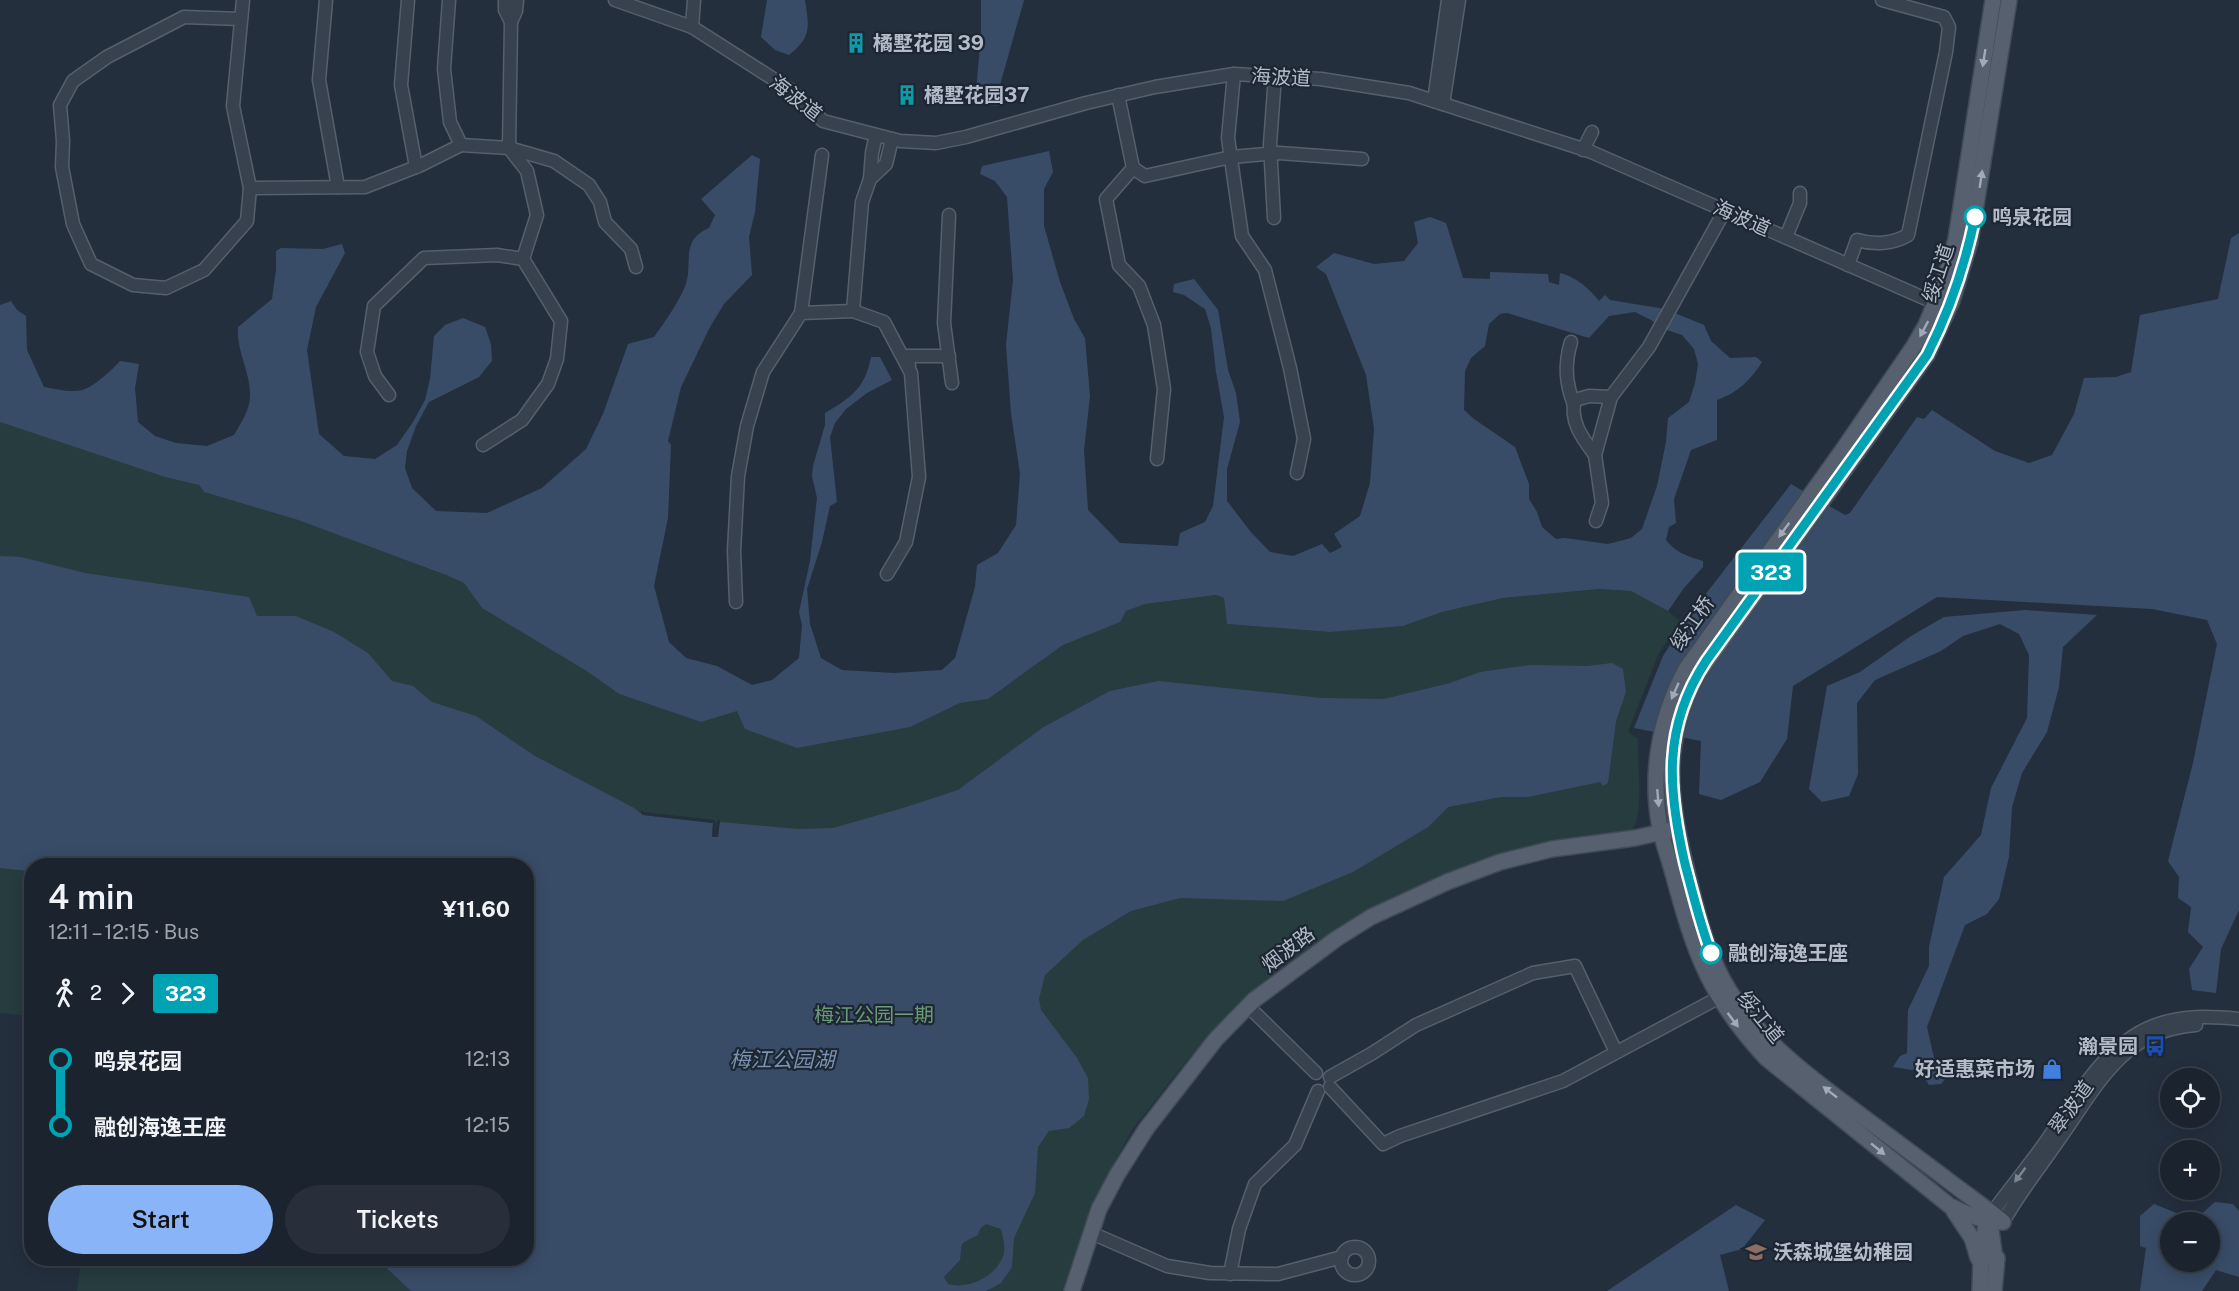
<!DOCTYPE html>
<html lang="en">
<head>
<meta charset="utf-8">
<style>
  :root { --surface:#1b232e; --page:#282f3a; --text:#f1f3f6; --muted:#a0a4aa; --line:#39404a; --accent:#8ab4f8 }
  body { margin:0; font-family:"Public Sans","Noto Sans SC",sans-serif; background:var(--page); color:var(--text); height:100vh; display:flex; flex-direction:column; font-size:22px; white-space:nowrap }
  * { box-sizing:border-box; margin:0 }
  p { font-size:20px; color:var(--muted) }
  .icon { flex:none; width:33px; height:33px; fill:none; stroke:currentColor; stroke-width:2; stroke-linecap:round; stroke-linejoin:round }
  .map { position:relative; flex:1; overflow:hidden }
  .sheet { position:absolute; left:24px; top:858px; width:510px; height:408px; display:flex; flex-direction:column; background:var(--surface); border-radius:24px; box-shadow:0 3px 15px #0003,0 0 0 2px var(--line) }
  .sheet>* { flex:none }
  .badge { padding:0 12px; border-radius:4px; font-size:21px; line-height:39px }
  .controls { position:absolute; left:2160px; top:1068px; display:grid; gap:12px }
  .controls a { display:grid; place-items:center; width:60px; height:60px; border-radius:50%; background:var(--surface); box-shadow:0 3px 15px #0003,0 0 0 2px var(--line); font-size:30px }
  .map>.badge { position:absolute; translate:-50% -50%; box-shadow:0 0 0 3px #fff }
  .legs { display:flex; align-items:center; gap:9px; height:66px; padding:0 24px; font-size:20px }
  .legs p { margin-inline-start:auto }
  .summary { display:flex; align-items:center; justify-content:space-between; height:102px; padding:0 24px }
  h1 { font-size:33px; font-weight:600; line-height:45px }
  .primary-button { display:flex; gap:12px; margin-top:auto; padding:12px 24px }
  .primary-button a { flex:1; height:69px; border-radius:36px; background:var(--accent); color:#111; font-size:24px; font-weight:600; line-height:69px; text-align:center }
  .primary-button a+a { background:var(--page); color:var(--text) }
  ul { padding:0 24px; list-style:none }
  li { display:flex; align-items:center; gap:21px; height:66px; font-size:22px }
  li i { display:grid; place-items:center; width:9px; height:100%; margin:0 8px; background:currentColor }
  li i::after { content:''; width:15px; height:15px; margin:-8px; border:4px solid; border-radius:50%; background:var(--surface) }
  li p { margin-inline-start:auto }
  li:first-child i { background:linear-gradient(#0000 50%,currentColor 0) }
  li:last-child i { background:linear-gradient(currentColor 50%,#0000 0) }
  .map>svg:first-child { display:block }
</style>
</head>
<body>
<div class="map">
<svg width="2239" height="1291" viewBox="0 0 2239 1291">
  <rect width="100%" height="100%" fill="#242f3e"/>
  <path fill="#263c3f" d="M0,422l165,55 34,8 5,7 94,28 148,55 18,8 18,25 106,64 31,22 82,28 36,-12 207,1 16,-8 28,-4 75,-54 63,-34 19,-7 71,-9 8,3 3,26 103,8 73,-6 39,-14 61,-14 96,-9 32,2 37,20 12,10 -22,34 -30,77 10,7c-1,22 7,77 -7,92l-190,46 -182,113 -71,69 -56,71 -36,67 -31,94h-988l4,-32 445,-1v-392h-494l-1,150 -31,-3z"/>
  <g fill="#394c67" fill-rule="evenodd">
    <path d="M767,0h38c4,27 7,37 -16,55l-14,-5 -14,-13z"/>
    <path d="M981,0h43l-26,92 2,14 -25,-2 6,-71z"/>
    <path d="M1049,151l4,21 -9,17v37l16,56 14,37 11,19 5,58 -6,54 4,60 32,33 58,3 2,-13 25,-11 8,-16 11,-89 -8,-45 -5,-44 -6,-19 -21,-14 -11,-3 1,-8 20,-5 24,31 10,60 8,23 4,29 -13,47v32l23,30 20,21 23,4 29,-12 8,9 12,-6 -8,-13 26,-18 10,-33 4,-54 -8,-54 -40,-101 -10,-7 18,-14 40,11 30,-3 14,-18 -4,-21 16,-5 16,6 17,55 27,1v-7l58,2 1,8 10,3 1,-12c16,4 29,15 39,28l6,-6 5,5 55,9 39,16 7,16 19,17 26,-1 6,5c-11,18 -25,31 -45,38v40l-26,10 -17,49 2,24 -7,4 -3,13c10,13 21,16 37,21v6l-19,21 -16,23 -37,-20 -32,-2 -96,9 -61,14 -39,14 -73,6 -103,-8 -3,-26 -8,-3 -71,9 -19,7 -6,11 -57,23 -75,54 -28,4 -50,24 -113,21 -52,-19 -8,-18 -36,11 -82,-28 -31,-22 -106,-64 -18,-25 -18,-8 -148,-55 -94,-28 -5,-7 -34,-8 -165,-55v-117l11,-4 6,9 9,6 1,34 17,37c12,2 27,6 38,3 12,-3 30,-20 38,-29l19,3 -4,24 3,34 17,14 21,7 31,3 27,-11c7,-12 16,-25 16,-39 1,-23 -14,-45 -12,-69l34,-28 4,-29v-19l5,-3 42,1 19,-5 3,9 -29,54 -9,43 12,84 25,22 31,3 22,-14 16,-23 12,-22 5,-21 4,-43 11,-11 18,-7 22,9 6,17 1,17 -13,16 -50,25 -13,24 -9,25 -2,17 7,20 24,23 51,2 55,-25 44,-39 17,-35 25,-70 26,-7c11,-15 22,-31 30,-48 11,-23 -6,-48 25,-61l6,-13 -14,-16 51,-44 8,4 -5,53 -6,25 3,38 -28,29 -14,23 -29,60 -13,54 3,4 -3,73 -14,68 15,56 17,16 31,8 35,19 20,-5 27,-22 3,-33 -3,-13 11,-51 7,-63 -5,-22 1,-10 12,-41v-12c26,-15 40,-25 46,-56h9l12,23 -25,13 -21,16 -11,14 -5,14 7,65 -7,4 -8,36 -15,47 3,35 11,34 21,12 52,3 48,-3 13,-12 20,-71 2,-22 21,-12 18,-28 4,-51 -9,-61 -5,-68 7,-65 -6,-83 -12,-16 -15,-7 2,-8zM1635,312l16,8 10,8 21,7 12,14 4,15 -3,19 -6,19 -21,16 -2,24 -9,44 -15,43 -11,9 -23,6 -43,-6 -9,1 -14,-12 -5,-15 -8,-13v-15l-14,-37 -41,-28 -10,-9 1,-39 6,-13 14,-12 4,-22 11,-10 7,-1 82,25 20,-22z"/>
    <path d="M2239,233v677l-18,39 -5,44 -24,-3 -3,-21 14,-22 -15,-15 3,-25 -13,-9 1,-21 -11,-16 25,-98 24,-119 -10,-24 -55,-11 -215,-12 -144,89 -6,53 -27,43 -39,18 -22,-6 2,-53 -67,-13 29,-72 28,-43 100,-129 54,31 5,-2 67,-96 7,2 8,-9 63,41 34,12 23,-8 22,-41 10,-36 32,-1 15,-5 9,-57 78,-16 13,-61z"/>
    <path d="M0,556l21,1 64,16 164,24 8,19h39l38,16 34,21 24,28 21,5 19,16 44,14 59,40 99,52 9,7 70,8 -1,14h5l3,-15 78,7 35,-1 70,-20 55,-18 84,-62 68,-37 48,-10 164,17 62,1 66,-16 30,-11 50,-7 57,1 25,-3 11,6 3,23 -10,29 -8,62 -5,3 -3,-4 -72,15h-27l-53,10 -20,20 -75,45 -70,29 -103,-3 -49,13 -48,29 -38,35 -6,24 2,11 36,48 11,20 1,21 -5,17 -15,12 -20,3 -11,16 -3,46 -21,45 -2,29 -11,16 -15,8h-575l-34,-32 149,-1v-392h-494l-1,10 -3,-5 -28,-3zM986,1224l15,5c2,8 4,16 3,24 -6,23 -35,37 -56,31l-4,-7 16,-17c3,-22 -2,-14 18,-25l2,-6z"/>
    <path d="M2025,610l72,5 -34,32 -4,40 -12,45 -25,41 -10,34 -3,50 -10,42 -12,15 -22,11 -38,102 7,31 15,17 -8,9 -12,1 -10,-14 -26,-4 7,-11 7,-3 1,-43 21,-44v-19l15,-70 37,-42 10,-47 36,-70 2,-63 -10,-21 -19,-10 -37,12 -22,15 -66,29 -18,23 1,71 -9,22 -27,6 -13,-13 18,-103 33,-14 51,-36 33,-19z"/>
    <path d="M2215,1202l18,2 6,7v66l-23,-7 -14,21h-62l6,-43 -6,-2v-30l14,-12 25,10 21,1zM2170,1222h40v40h-40z"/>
    <path d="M1736,1205l29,15 -23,29 -22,6 9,36h-122z"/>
  </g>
  <path fill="#242f3e" d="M641,810l3,2 70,8 2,3 -1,11 2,-13 3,-2 -2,18h-6l1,-14 -70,-8 -2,-2z"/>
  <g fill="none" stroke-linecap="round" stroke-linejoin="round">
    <g stroke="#565f6c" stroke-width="15">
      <g id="minor">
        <path d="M326,0l-7,80 19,107"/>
        <path d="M408,0l-7,85 15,82"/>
        <path d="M449,0l-5,69 6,53 11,23"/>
        <path d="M505,0v10l6,12"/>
        <path d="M615,0l77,27 97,62 34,32 77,20 36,2 30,-6 120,-34 69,-16 79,-13 87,5 88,14 180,58 353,155"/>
        <path d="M241,19l-57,-2 -77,40 -34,24 -13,24 3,36 -1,26 11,57 18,40 42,21 33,3 38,-18 43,-49 3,-33 -17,-82 10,-106"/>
        <path d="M692,27l2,-27"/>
        <path d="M1234,74l-6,64 14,98 23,34 25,98 14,71 -7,34"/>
        <path d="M1118,95l15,73 -27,31 13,66 20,21 15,39 10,64 -7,70"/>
        <path d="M1434,101l14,-101"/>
        <path d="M1443,104l16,-104"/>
        <path d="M509,148l45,13 35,24 11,17 5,20 26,27 5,18"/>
        <path d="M509,148l18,23 10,44 -14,44"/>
        <path d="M1583,150l9,-18"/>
        <path d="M1133,168l12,8 86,-19 48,-4 83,6"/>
        <path d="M870,179l2,-26 4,-18"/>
        <path d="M250,188l115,-1 56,-22 40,-20 48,3 2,-126 5,-11 1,-11"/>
        <path d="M949,215l-5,108 8,60"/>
        <path d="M1274,218l-4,-74 5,-68"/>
        <path d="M1786,237l14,-34v-10"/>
        <path d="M1848,265l9,-25c17,5 36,4 51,-5l38,-183 3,-25 -5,-10 -62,-17"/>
        <path d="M801,313l21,-158"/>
        <path d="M1571,342c-7,23 -5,42 3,63"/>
        <path d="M909,365l-3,-9h43"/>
        <path d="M389,395l-14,-19 -8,-24 7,-46 50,-48 73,-3 26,4 38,62 -4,38 -9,25 -26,36 -39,25"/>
        <path d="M1595,455c-12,-16 -26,-34 -20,-55l14,-4 22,1"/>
        <path d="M1596,521l6,-18 -7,-48 16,-58 38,-50 76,-137"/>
        <path d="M887,574l19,-32 13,-65 -8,-104 -27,-51 -31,-11 9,-109 8,-23 16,-15 6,-25"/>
        <path d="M736,602l-2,-51 4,-75 9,-50 16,-54 38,-59 52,-2"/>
        <path d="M1253,1011l63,62"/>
        <path d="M1330,1077l41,-23 45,-29 117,-52 42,-7 41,86"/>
        <path d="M1330,1087l53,57 17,-8 163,-55 155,-83"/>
        <path d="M1992,1213c16,-22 34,-44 50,-66 30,-42 60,-101 111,-121 28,-11 57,-10 86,-7"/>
        <path d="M2003,1222c16,-29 38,-56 57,-84 21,-29 40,-64 68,-87 19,-16 43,-24 68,-26"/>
        <path d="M1096,1235l71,31 43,7 68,1 64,-17"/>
        <circle cx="1355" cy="1261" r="14"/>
        <path d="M1230,1274l9,-45 16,-45 40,-39 23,-54"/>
      </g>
    </g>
    <g stroke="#414a57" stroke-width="18">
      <g id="major">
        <path d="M1993,0l-37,239 -11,40 -19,46 -12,21 -72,105 -156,218c-27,50 -37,107 -25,164 4,15 9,29 13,44 21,78 36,120 92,181l184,148c17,9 33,15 53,16"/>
        <path d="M1954,1211l18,27 6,20"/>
        <path d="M1983,1215l8,15 5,37"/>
        <path d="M2003,1222c-19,-16 -39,-29 -58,-44 -34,-25 -68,-51 -102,-76 -47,-35 -92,-71 -120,-122 -20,-37 -29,-81 -39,-121 -17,-70 -20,-120 14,-185l229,-319 25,-54 18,-59 39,-242"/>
        <path d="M1072,1291l27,-82 18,-34 29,-46 70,-90 38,-39 82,-61 35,-22 76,-35 53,-20 52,-13 83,-11 36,-8"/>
        <path d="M1980,1291l1,-35 5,-31"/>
        <path d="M1994,1291l3,-33"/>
      </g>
    </g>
    <use href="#minor" stroke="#38414e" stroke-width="12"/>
    <use href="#major" stroke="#56606e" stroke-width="15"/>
  </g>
  <defs><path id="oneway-solid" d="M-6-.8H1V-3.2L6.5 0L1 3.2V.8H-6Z" transform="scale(1.5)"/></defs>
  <g fill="#a1aab7">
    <use href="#oneway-solid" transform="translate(1984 58) rotate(99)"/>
    <use href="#oneway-solid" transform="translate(1981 179) rotate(-81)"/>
    <use href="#oneway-solid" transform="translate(1924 329) rotate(118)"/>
    <use href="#oneway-solid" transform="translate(1784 530) rotate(126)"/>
    <use href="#oneway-solid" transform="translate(1675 691) rotate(114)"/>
    <use href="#oneway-solid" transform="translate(1658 798) rotate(85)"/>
    <use href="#oneway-solid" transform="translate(1733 1020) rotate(53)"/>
    <use href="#oneway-solid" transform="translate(1830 1092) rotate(-142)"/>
    <use href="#oneway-solid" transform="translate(1878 1149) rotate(39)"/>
  </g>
  <use fill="#7c8592" href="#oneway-solid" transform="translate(2020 1175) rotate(127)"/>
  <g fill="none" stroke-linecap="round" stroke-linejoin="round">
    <g stroke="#fff" stroke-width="14">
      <path id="line-1" d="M1711,953c-11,-29 -18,-59 -26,-89 -17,-74 -23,-136 21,-203l221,-306c23,-45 38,-89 48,-138"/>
    </g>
    <use href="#line-1" stroke="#00a3b4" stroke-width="9"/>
  </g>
  <defs>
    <g id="building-bare" transform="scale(1.62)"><path d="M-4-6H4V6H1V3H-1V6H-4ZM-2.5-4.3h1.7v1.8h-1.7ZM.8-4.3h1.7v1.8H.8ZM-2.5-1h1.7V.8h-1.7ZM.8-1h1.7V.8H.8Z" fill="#0f9aa8" stroke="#1d2633" stroke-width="2.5" paint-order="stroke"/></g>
    <g id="bus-bare" transform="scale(1.62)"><path d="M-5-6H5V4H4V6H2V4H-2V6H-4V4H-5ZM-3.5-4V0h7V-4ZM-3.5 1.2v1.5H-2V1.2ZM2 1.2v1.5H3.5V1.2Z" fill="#1a4fb4" stroke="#1d2633" stroke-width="2.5" paint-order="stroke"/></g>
    <g id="shop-bare" transform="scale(1.62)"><path d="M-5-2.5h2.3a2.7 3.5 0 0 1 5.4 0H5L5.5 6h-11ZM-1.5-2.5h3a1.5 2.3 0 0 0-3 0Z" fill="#3f7fe0" stroke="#1d2633" stroke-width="2.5" paint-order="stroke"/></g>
    <g id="school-bare" transform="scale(1.62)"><path d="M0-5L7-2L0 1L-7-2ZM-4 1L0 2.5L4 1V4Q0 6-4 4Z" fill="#8d6e63" stroke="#1d2633" stroke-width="2.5" paint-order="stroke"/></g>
  </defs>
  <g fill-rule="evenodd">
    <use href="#building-bare" x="856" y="43"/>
    <use href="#building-bare" x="907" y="95"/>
    <use href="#bus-bare" x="2155" y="1046"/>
    <use href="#shop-bare" x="2052" y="1069"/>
    <use href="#school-bare" x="1756" y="1252"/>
  </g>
  <g fill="#fff" stroke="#00a3b4" stroke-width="3">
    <circle cx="1975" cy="217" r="10"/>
    <circle cx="1711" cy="953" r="10"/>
  </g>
  <g text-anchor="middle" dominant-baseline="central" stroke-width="4.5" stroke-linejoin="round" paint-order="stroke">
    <g font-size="20" font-weight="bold" fill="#b4bcc9" stroke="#1d2633" text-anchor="start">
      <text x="873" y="43">橘墅花园 39</text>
      <text x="924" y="95">橘墅花园37</text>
      <text x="2138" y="1046" text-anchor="end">瀚景园</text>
      <text x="2035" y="1069" text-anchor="end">好适惠菜市场</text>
      <text x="1773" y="1252">沃森城堡幼稚园</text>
    </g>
    <g font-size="20" fill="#b4bcc9" stroke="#1d2633">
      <text transform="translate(1281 77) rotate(3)">海波道</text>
      <text transform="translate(796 98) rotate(38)">海波道</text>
      <text transform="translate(1742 218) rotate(24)">海波道</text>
      <text transform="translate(1938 273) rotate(-72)">绥江道</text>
      <text transform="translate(1692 623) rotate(-55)">绥江桥</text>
      <text transform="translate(1288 949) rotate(-37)">烟波路</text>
      <text transform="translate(1761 1017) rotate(51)">绥江道</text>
      <text transform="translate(2071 1107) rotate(-54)">翠波道</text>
    </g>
    <g font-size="20" font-weight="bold" fill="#b4bcc9" stroke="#1d2633" text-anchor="start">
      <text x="1992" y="217">鸣泉花园</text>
      <text x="1728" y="953">融创海逸王座</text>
    </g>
    <g font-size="20" fill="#6b9a76" stroke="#1d2633">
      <text x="874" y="1015">梅江公园一期</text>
    </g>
    <g font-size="21" font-style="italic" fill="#7c92b1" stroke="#1d2633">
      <text x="782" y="1059">梅江公园湖</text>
    </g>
  </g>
</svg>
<div class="controls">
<a><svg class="icon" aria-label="locate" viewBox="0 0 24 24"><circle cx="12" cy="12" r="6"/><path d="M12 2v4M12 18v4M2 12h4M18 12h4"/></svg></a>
<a>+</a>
<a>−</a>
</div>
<b class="badge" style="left:1771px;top:572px;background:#00a3b4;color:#fff">323</b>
<section class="sheet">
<div class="summary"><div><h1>4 min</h1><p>12:11 – 12:15 · Bus</p></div><b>¥11.60</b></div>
<div class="legs"><svg class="icon" aria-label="walk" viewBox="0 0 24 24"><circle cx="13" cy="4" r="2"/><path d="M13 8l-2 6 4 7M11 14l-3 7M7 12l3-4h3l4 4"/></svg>2<svg class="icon" aria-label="forward" viewBox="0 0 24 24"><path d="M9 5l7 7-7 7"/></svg><b class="badge" style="background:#00a3b4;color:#fff">323</b></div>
<ul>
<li><i style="color:#00a3b4"></i><b>鸣泉花园</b><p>12:13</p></li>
<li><i style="color:#00a3b4"></i><b>融创海逸王座</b><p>12:15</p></li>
</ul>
<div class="primary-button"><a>Start</a><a>Tickets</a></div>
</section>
</div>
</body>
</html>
